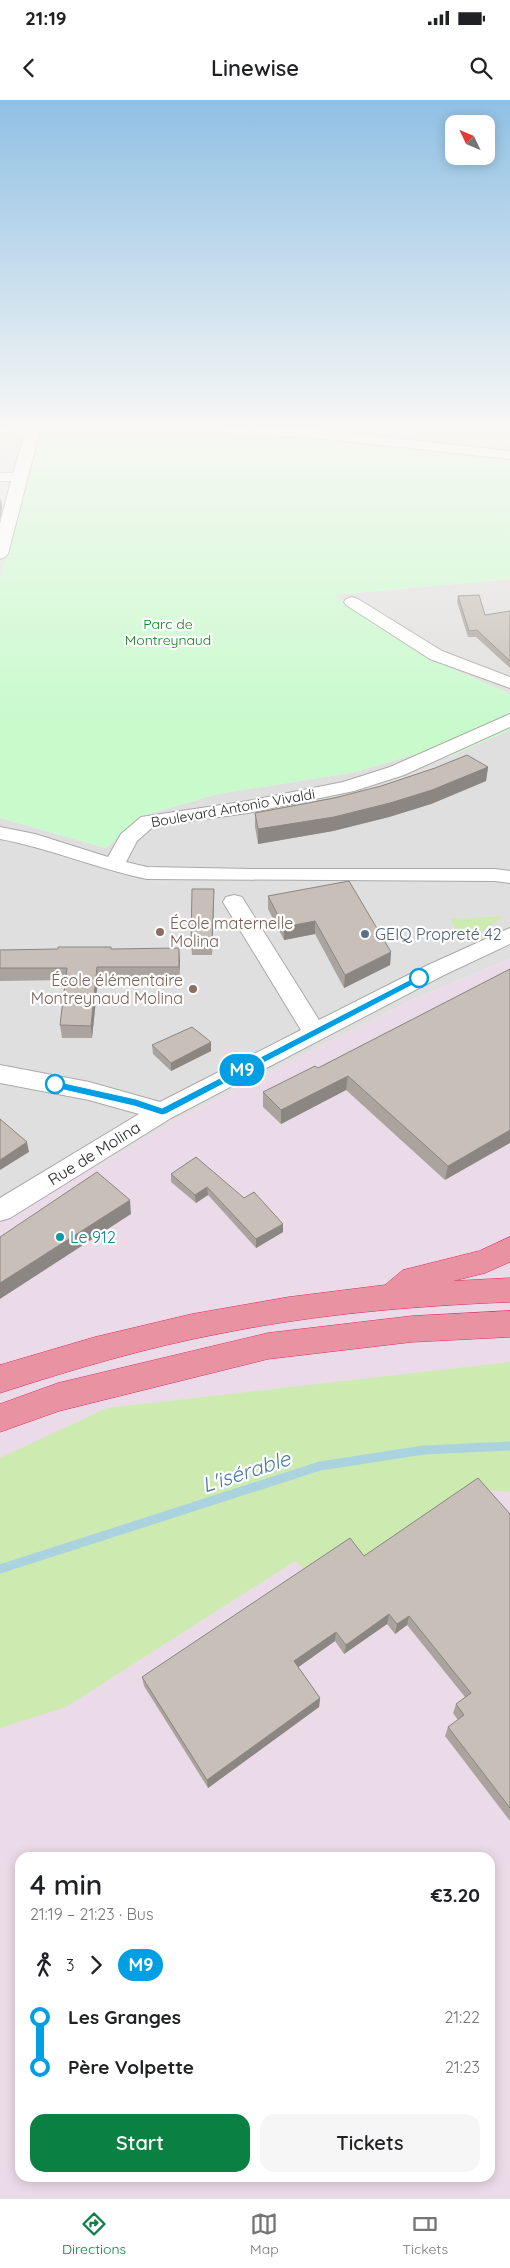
<!DOCTYPE html>
<html lang="en">
<head>
<meta charset="utf-8">
<style>
  :root { --surface:#fff; --page:#f6f6f6; --text:#202124; --muted:#757577; --line:#e0e0e0; --accent:#0b8043 }
  body { margin:0; font-family:Quicksand,sans-serif; background:var(--page); color:var(--text); height:100vh; display:flex; flex-direction:column; font-size:19px; white-space:nowrap }
  * { box-sizing:border-box; margin:0 }
  p { font-size:16px; color:var(--muted) }
  .icon { flex:none; width:28px; height:28px; fill:none; stroke:currentColor; stroke-width:2; stroke-linecap:round; stroke-linejoin:round }
  .map { position:relative; flex:1; overflow:hidden }
  .side { position:absolute; left:15px; top:1752px; width:480px; height:330px; display:flex; flex-direction:column; background:var(--surface); border-radius:15px; box-shadow:0 2px 12px #0003 }
  .side>* { flex:none }
  .badge { padding:0 10px; border-radius:16px; font-size:18px; line-height:32px }
  .needle { width:32px; rotate:314deg }
  .controls { position:absolute; left:445px; top:15px; display:grid; gap:10px }
  .controls a { display:grid; place-items:center; width:50px; height:50px; border-radius:10px; background:var(--surface); box-shadow:0 2px 12px #0003; font-size:25px }
  .map>.badge { position:absolute; translate:-50% -50%; box-shadow:0 0 0 2px #fff }
  .legs { display:flex; align-items:center; gap:8px; height:55px; padding:0 15px; font-size:16px }
  .legs p { margin-inline-start:auto }
  .overview { display:flex; align-items:center; justify-content:space-between; height:85px; padding:0 15px }
  h1 { font-size:28px; font-weight:600; line-height:38px }
  .cta { display:flex; gap:10px; margin-top:auto; padding:10px 15px }
  .cta a { flex:1; height:58px; border-radius:15px; background:var(--accent); color:#fff; font-size:20px; font-weight:600; line-height:58px; text-align:center }
  .cta a+a { background:var(--page); color:var(--text) }
  ul { padding:0 15px; list-style:none }
  li { display:flex; align-items:center; gap:18px; height:50px; font-size:19px }
  li i { display:grid; place-items:center; width:8px; height:100%; margin:0 6px; background:currentColor }
  li i::after { content:''; width:12px; height:12px; margin:-6px; border:4px solid; border-radius:50%; background:var(--surface) }
  li p { margin-inline-start:auto }
  li:first-child i { background:linear-gradient(#0000 50%,currentColor 0) }
  li:last-child i { background:linear-gradient(currentColor 50%,#0000 0) }
  .status { display:flex; justify-content:space-between; align-items:center; height:35px; padding:0 25px; background:var(--surface); direction:ltr }
  .status svg { height:14px; fill:currentColor }
  header { display:flex; justify-content:space-between; align-items:center; height:65px; padding:0 15px; background:var(--surface); font-size:22px; font-weight:600 }
  .menu { display:flex; justify-content:space-around; align-items:center; height:70px; border-top:1px solid var(--line); background:var(--surface); font-size:14px; color:var(--muted) }
  .menu a { display:grid; justify-items:center; gap:2px }
  .menu .selected { color:var(--accent) }
  .map>svg:first-child { display:block }
</style>
</head>
<body>
<div class="status"><b>21:19</b><svg viewBox="0 0 49 12"><path d="M0 12V9h3v3zM5 12V6h3v6zM10 12V3h3v9zM15 12V0h3v12zM26 1h20v11H26zM47 4h2v5h-2z"/></svg></div>
<header><svg class="icon" aria-label="back" viewBox="0 0 24 24"><path d="M15 5l-7 7 7 7"/></svg>Linewise<svg class="icon" aria-label="search" viewBox="0 0 24 24"><circle cx="10" cy="10" r="6"/><path d="M15 15l6 6"/></svg></header>
<div class="map">
<svg width="510" height="2098" viewBox="0 0 510 2098">
  <rect width="100%" height="100%" fill="#f2efe9"/>
  <g fill="#e0dfdf">
    <path d="M0,327h510v34l-214,-23 -44,1 -252,139z"/>
    <path d="M510,479v115l-89,-39 -88,-60z"/>
    <path d="M510,630v229l-98,41 -238,121 -174,102v-405l106,30 33,-31 78,-23 139,-22 66,-20 27,5z"/>
  </g>
  <path fill="#ebdbe8" fill-rule="evenodd" d="M510,859v1239h-510v-975l174,-102 238,-121zM20,1758h470v320h-470z"/>
  <g fill="#cdebb0">
    <path d="M504,816l-22,15 -25,2 -6,-14z"/>
    <path d="M510,1262v130l-35,-3 -112,77 -53,8 -15,-13 -229,146 -66,21v-270l107,-50z"/>
  </g>
  <path fill="#c8facc" d="M296,338l214,23v118l-177,16 88,60 89,39v18l-5,2 5,2v14l-61,27 -27,-5 -66,20 -139,22 -78,23 -33,31 -106,-30v-239l24,-93 15,-47z"/>
  <g fill="none" stroke-linecap="round" stroke-linejoin="round">
    <path stroke="#aad3df" stroke-width="9" d="M0,1469l320,-103 104,-16 86,-4"/>
    <g stroke="#a9a9a9" stroke-width="2">
      <g id="minor">
        <path d="M0,327h43l-3,3 -32,124 -3,3 -5,2v-35l11,-43h-11v-8h13l13,-42 -26,1z"/>
        <path d="M211,327l98,2 201,22v8l-201,-22 -73,-1 -24,-6z"/>
        <path d="M352,497l6,2 84,52 68,26v11l-80,-29 -84,-54 -2,-3 2,-3z"/>
        <path d="M510,614v13l-106,48 -50,16 -106,22 -94,13 -17,15 -11,21 21,5 104,2h244l15,2v12l-15,-2 -348,-2c-50,-10 -97,-31 -147,-40v-12l35,7 73,23 13,-23 20,-17 107,-16 95,-19 47,-15z"/>
        <path d="M234,795l8,2 3,5 74,118 109,-55 82,-37v16l-66,31 -273,143 -161,100 -10,3v-23l139,-84 -50,-14 -89,-17v-18l89,17 71,20 141,-72 -78,-128 3,-5z"/>
      </g>
    </g>
    <g stroke="#dc2a67" stroke-width="1">
      <g id="highway">
        <path d="M510,1137v25l-25,11 -32,8 57,-3v24c-96,4 -192,12 -287,31 -75,14 -149,36 -223,60v-28l95,-28 97,-23 97,-17 96,-12 18,-15 76,-19z"/>
        <path d="M510,1211v26l-98,5 -144,17 -209,52 -59,21v-28l58,-21 210,-50 144,-17z"/>
      </g>
    </g>
    <use href="#minor" fill="#fff" fill-rule="evenodd"/>
    <use href="#highway" fill="#e892a2" fill-rule="evenodd"/>
  </g>
  <g fill="#aba49e">
    <path d="M458,496l27,19 25,-4v57l-34,-31h-8l-11,-35z"/>
    <path d="M488,667l-2,14 -55,23 -42,13 -56,14 -75,13 -3,-17v-14z"/>
    <path d="M268,796l123,56 -1,13 -46,23 -29,-54 -31,6 -16,-31z"/>
    <path d="M214,800l-2,55h-20l-1,-11z"/>
    <path d="M111,849l69,12 -1,18 -81,1 -6,58h-30l-2,-13 5,-45 -65,1v-31z"/>
    <path d="M510,869l-65,211 -99,-90 -65,34 -18,-17v-15l55,-24z"/>
    <path d="M152,945l59,6 -40,20 -18,-17z"/>
    <path d="M171,1074l73,24 39,34 -27,16 -48,-53 -12,8 -25,-21z"/>
    <path d="M510,1414v307l-65,-85 3,-9 10,-7 -5,-7 3,-9 9,-7 -58,-72 -12,9 -8,-10 -43,30 -9,-13 -37,26 22,31 -1,9 -111,81 -64,-102 -2,-9 222,-121z"/>
  </g>
  <g fill="#8b8681">
    <path d="M1,398l1,10 -2,13v-19z"/>
    <path d="M488,667l-2,14 -55,23 -42,13 -56,14 -75,13v-15z"/>
    <path d="M214,789v11l-2,55v-12z"/>
    <path d="M315,821v13l-31,6v-13z"/>
    <path d="M179,848l1,13 -1,18z"/>
    <path d="M391,852l-1,13 -46,23 1,-13z"/>
    <path d="M97,867l1,13 -6,58 -1,-12z"/>
    <path d="M211,942v9l-40,20v-8z"/>
    <path d="M348,976l-2,14 -65,34v-14z"/>
    <path d="M510,1030v13l-65,37 3,-14z"/>
    <path d="M27,1042l2,10 -29,18v-10z"/>
    <path d="M207,1087l1,8 -12,8 -1,-8z"/>
    <path d="M130,1100l1,14 -131,85v-16z"/>
    <path d="M283,1124v8l-27,16v-9z"/>
    <path d="M389,1514l-2,10 -43,30 2,-9z"/>
    <path d="M409,1516l-2,9 -12,9 2,-10z"/>
    <path d="M336,1532l-1,9 -42,30 1,-10z"/>
    <path d="M320,1598l-1,9 -111,81 -1,-8z"/>
  </g>
  <g fill="#c7bfb8" stroke="#8b8681">
    <path d="M479,495l6,20 25,-4v50l-33,-31 -8,1 -11,-35z"/>
    <path d="M467,655l21,12 -56,23 -42,13 -56,14 -76,12 -3,-16 79,-15 47,-12 54,-18z"/>
    <path d="M349,781l42,71 -46,23 -30,-54 -31,6 -16,-31z"/>
    <path d="M192,789h22l-2,54 -21,1z"/>
    <path d="M58,847h53v2l68,-1v19h-82l-6,59 -31,-1 7,-57h-67v-18l58,-1z"/>
    <path d="M510,869v161l-62,36 -100,-90 -67,34 -18,-18 52,-26 3,2z"/>
    <path d="M192,927l19,15 -40,21 -19,-18z"/>
    <path d="M0,1019l27,23 -27,18z"/>
    <path d="M196,1057l48,41 10,-6 29,32 -27,15 -49,-52 -12,8 -24,-21z"/>
    <path d="M97,1072l33,28 -130,83v-46z"/>
    <path d="M478,1378l32,36v294l-62,-81 16,-12 -8,-11 15,-11 -62,-77 -12,8 -8,-10 -43,31 -10,-13 -42,29 26,37 -113,82 -65,-103 208,-139 14,18z"/>
  </g>
  <linearGradient id="sky" x2="0" y2="1"><stop stop-color="#8fc0e4"/><stop offset="0.53" stop-color="#f9f8f5"/><stop offset="1" stop-color="#f9f8f5" stop-opacity="0"/></linearGradient>
  <rect width="510" height="621" fill="url(#sky)"/>
  <path fill="#009fe3" stroke="#fff" d="M419,875l5,3 -2,2 -256,134 -4,1 -28,-9 -79,-18 -4,-4 4,-3 81,18 26,9z"/>
  <g fill="#8d6e63" stroke="#fff" stroke-width="2">
    <circle cx="160" cy="832" r="5"/>
    <circle cx="193" cy="889" r="5"/>
  </g>
  <circle fill="#5c6f8a" stroke="#fff" stroke-width="2" cx="365" cy="834" r="5"/>
  <g fill="#fff" stroke="#009fe3" stroke-width="2.5">
    <circle cx="419" cy="878" r="9"/>
    <circle cx="55" cy="984" r="9"/>
  </g>
  <circle fill="#0f9aa8" stroke="#fff" stroke-width="2" cx="60" cy="1137" r="5"/>
  <g text-anchor="middle" dominant-baseline="central" stroke-width="4.5" stroke-linejoin="round" paint-order="stroke">
    <g font-size="14" fill="#0c8416" stroke="#fff">
      <text x="168" y="524">Parc de<tspan x="168" dy="16">Montreynaud</tspan></text>
    </g>
    <g font-size="14" fill="#222" stroke="#fff">
      <text transform="translate(233 708) rotate(-10)">Boulevard Antonio Vivaldi</text>
    </g>
    <g font-size="16" fill="#785e54" stroke="#fff" text-anchor="start">
      <text x="170" y="823">École maternelle<tspan x="170" dy="18">Molina</tspan></text>
      <text x="183" y="880" text-anchor="end">École élémentaire<tspan x="183" dy="18">Montreynaud Molina</tspan></text>
    </g>
    <g font-size="16" fill="#4e5e75" stroke="#fff" text-anchor="start">
      <text x="375" y="834">GEIQ Propreté 42</text>
    </g>
    <g font-size="16" fill="#222" stroke="#fff">
      <text transform="translate(94 1053) rotate(-32)">Rue de Molina</text>
    </g>
    <g font-size="16" fill="#0d838f" stroke="#fff" text-anchor="start">
      <text x="70" y="1137">Le 912</text>
    </g>
    <g font-size="21" font-style="italic" fill="#4a7aab" stroke="#fff">
      <text transform="translate(246 1371) rotate(-18)">L'isérable</text>
    </g>
  </g>
</svg>
<div class="controls">
<a><svg class="needle" viewBox="-14 -14 28 28"><path d="M0-13l5 13h-10z" fill="#e53935"/><path d="M0 13l5-13h-10z" fill="#757577"/></svg></a>
</div>
<b class="badge" style="left:242px;top:970px;background:#009fe3;color:#fff">M9</b>
<section class="side">
<div class="overview"><div><h1>4 min</h1><p>21:19 – 21:23 · Bus</p></div><b>€3.20</b></div>
<div class="legs"><svg class="icon" aria-label="walk" viewBox="0 0 24 24"><circle cx="13" cy="4" r="2"/><path d="M13 8l-2 6 4 7M11 14l-3 7M7 12l3-4h3l4 4"/></svg>3<svg class="icon" aria-label="forward" viewBox="0 0 24 24"><path d="M9 5l7 7-7 7"/></svg><b class="badge" style="background:#009fe3;color:#fff">M9</b></div>
<ul>
<li><i style="color:#009fe3"></i><b>Les Granges</b><p>21:22</p></li>
<li><i style="color:#009fe3"></i><b>Père Volpette</b><p>21:23</p></li>
</ul>
<div class="cta"><a>Start</a><a>Tickets</a></div>
</section>
</div>
<nav class="menu">
<a class="selected"><svg class="icon" aria-label="directions" viewBox="0 0 24 24"><path d="M12 3l9 9-9 9-9-9zM9 14v-3h6M13 9l2 2-2 2"/></svg>Directions</a>
<a><svg class="icon" aria-label="map" viewBox="0 0 24 24"><path d="M3 6l6-2 6 2 6-2v14l-6 2-6-2-6 2zM9 4v14M15 6v14"/></svg>Map</a>
<a><svg class="icon" aria-label="tickets" viewBox="0 0 24 24"><path d="M3 7h18v10H3zM15 7v10"/></svg>Tickets</a>
</nav>
</body>
</html>
